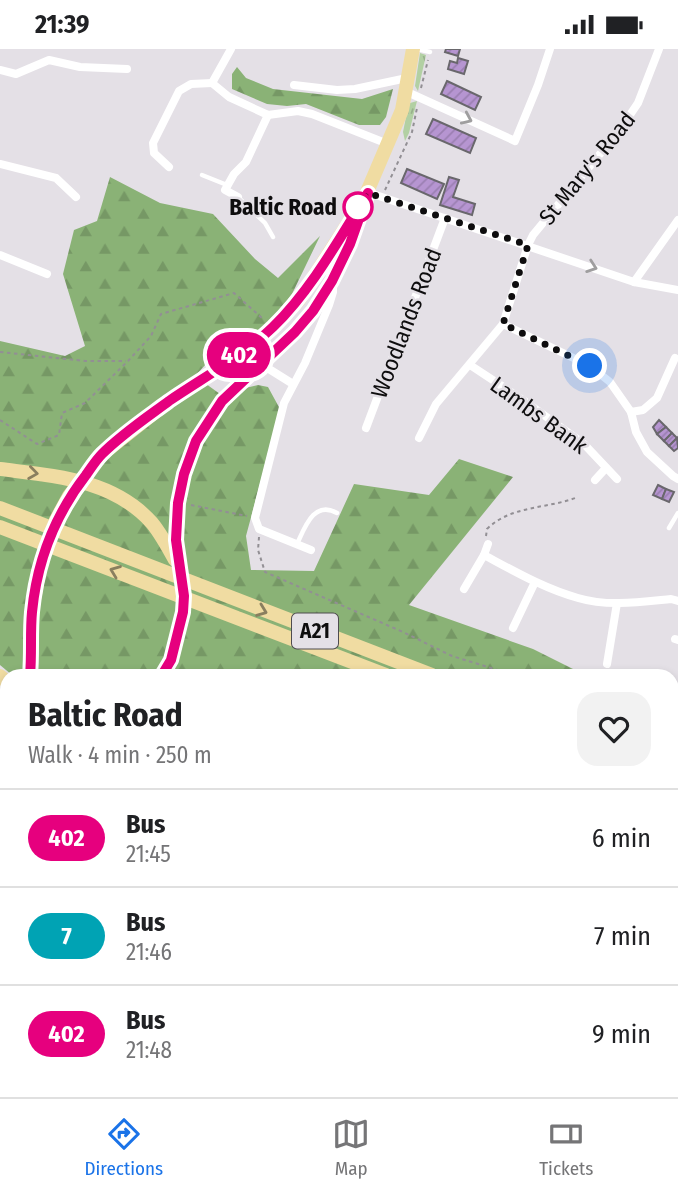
<!DOCTYPE html>
<html lang="en">
<head>
<meta charset="utf-8">
<style>
  :root { --surface:#fff; --page:#f2f2f2; --text:#202124; --muted:#757577; --line:#e0e0e0; --accent:#1a73e8 }
  body { margin:0; font-family:"Fira Sans Condensed",sans-serif; background:var(--page); color:var(--text); height:100vh; display:flex; flex-direction:column; font-size:26px; white-space:nowrap }
  * { box-sizing:border-box; margin:0 }
  p { font-size:23px; color:var(--muted) }
  .icon { flex:none; width:38px; height:38px; fill:none; stroke:currentColor; stroke-width:2; stroke-linecap:round; stroke-linejoin:round }
  .map { position:relative; flex:1; overflow:hidden }
  .side { position:absolute; left:0px; top:620px; width:679px; height:429px; display:flex; flex-direction:column; background:var(--surface); border-radius:21px 21px 0 0; box-shadow:0 4px 10px #0003 }
  .side>* { flex:none }
  .badge { padding:0 14px; border-radius:23px; font-size:24px; line-height:46px }
  .you { position:absolute; width:35px; height:35px; margin:-18px; border:5px solid #fff; border-radius:50%; background:#1a73e8; box-shadow:0 0 0 10px #1a73e833 }
  .map>.badge { position:absolute; translate:-50% -50%; box-shadow:0 0 0 4px #fff }
  .round { display:grid; place-items:center; flex:none; width:74px; height:74px; border-radius:21px; background:var(--page) }
  .head { display:flex; align-items:center; justify-content:space-between; height:119px; padding:0 28px }
  h1 { font-size:33px; font-weight:700; line-height:52px }
  ul { padding:0; list-style:none }
  li { display:flex; align-items:center; gap:21px; height:98px; padding:0 28px; border-top:2px solid var(--line) }
  li div { flex:1 }
  li b { display:block; font-size:26px }
  li em { font-style:normal }
  li .badge { min-width:77px; font-weight:700; text-align:center }
  .status { display:flex; justify-content:space-between; align-items:center; height:49px; padding:0 35px; background:var(--surface); direction:ltr }
  .status svg { height:19px; fill:currentColor }
  .tabs { display:flex; justify-content:space-around; align-items:center; height:98px; border-top:2px solid var(--line); background:var(--surface); font-size:19px; color:var(--muted) }
  .tabs a { display:grid; justify-items:center; gap:4px }
  .tabs .current { color:var(--accent) }
  .map>svg:first-child { display:block }
</style>
</head>
<body>
<div class="status"><b>21:39</b><svg viewBox="0 0 49 12"><path d="M0 12V9h3v3zM5 12V6h3v6zM10 12V3h3v9zM15 12V0h3v12zM26 1h20v11H26zM47 4h2v5h-2z"/></svg></div>
<div class="map">
<svg width="678" height="1048" viewBox="0 0 678 1048">
  <defs>
    <pattern id="grass-tufts" width="24" height="20" patternUnits="userSpaceOnUse" patternTransform="scale(1.75)"><rect width="24" height="20" fill="#b2d0a3"/><path d="M3 7l-1-3M5 7V3M7 7l1-3M15 17l-1-3M17 17v-4M19 17l1-3" fill="none" stroke="#98b18b"/></pattern>
    <pattern id="forest-firs" width="22" height="20" patternUnits="userSpaceOnUse" patternTransform="scale(1.75)"><rect width="22" height="20" fill="#8ab276"/><path d="M5 1l3.5 6h-7zM16 11l3.5 6h-7z" fill="#769865"/></pattern>
    <pattern id="building-hatch" width="6" height="6" patternUnits="userSpaceOnUse" patternTransform="scale(1.75)"><rect width="6" height="6" fill="#b695d1"/><path d="M-1 1l2-2M0 6l6-6M5 7l2-2" fill="none" stroke="#9b7fb2"/></pattern>
  </defs>
  <rect width="100%" height="100%" fill="#e4e0e6"/>
  <g fill="url(#grass-tufts)">
    <path d="M420,4l6,2 -8,36 -3,-5z"/>
    <path d="M417,52l-8,32 -4,8 -2,-9 5,-25 2,-4z"/>
    <path d="M7,812v34l-7,14v-29z"/>
  </g>
  <g fill="url(#forest-firs)">
    <path d="M237,18l9,11 27,11 89,10 31,-10 -7,28 -6,8h-21l-53,-21 -19,2 -20,-2 -35,-15v-15z"/>
    <path d="M110,128l50,26 53,11 42,45 23,19 42,-42 -28,58 -21,28 -64,41 -12,13 25,18 38,-9 10,2 12,22 -34,127 5,34 63,1 40,-87 75,11 30,-36 54,18 -104,128 124,44 44,22 32,4h-597l-12,-10v-324l65,15 20,-10 -22,-72 11,-44 23,-9z"/>
    <path d="M672,636l6,1v296l-6,2z"/>
  </g>
  <g fill="url(#building-hatch)" stroke="#69676c" stroke-width="2">
    <path d="M446,0h14l-2,7 -13,-4z"/>
    <path d="M458,9l10,3 -4,13 -16,-5 2,-8 7,2z"/>
    <path d="M447,32l34,16 -6,13 -34,-16z"/>
    <path d="M433,70l43,19 -6,15 -44,-19z"/>
    <path d="M407,120l37,15 -7,15 -36,-16z"/>
    <path d="M449,128l10,3 -6,17 22,7 -3,11 -32,-10z"/>
    <path d="M659,371l7,7 -9,7 -4,-7z"/>
    <path d="M666,378l6,6 -8,8 -7,-7z"/>
    <path d="M672,384l5,5 -8,8 -5,-5z"/>
    <path d="M677,389l1,10 -4,3 -5,-5z"/>
    <path d="M658,436l8,4 -4,10 -9,-4z"/>
    <path d="M666,440l8,3 -5,10 -7,-3z"/>
    <path d="M606,1041h2l4,7h-11l-1,-3z"/>
    <path d="M628,1041h12l4,7h-15l-3,-5z"/>
  </g>
  <g fill="none" stroke-linecap="round" stroke-linejoin="round">
    <g stroke="#928f94" stroke-width="2" stroke-dasharray="3.5 3.5" stroke-linecap="butt">
      <path d="M421,39l7,-28"/>
      <path d="M385,141l27,-58 5,-24"/>
      <path d="M0,303l85,9h41"/>
      <path d="M0,371l37,24 22,-9 3,-22 23,-10 43,-42 23,-25 10,-22 73,-21 29,26"/>
      <path d="M191,456l56,11"/>
      <path d="M486,487l1,-7c24,-24 61,-20 91,-32"/>
      <path d="M259,488l-1,13 7,22 138,60 49,24 62,19"/>
      <path d="M672,667l6,2"/>
    </g>
    <g stroke="#fff" stroke-width="4.5">
      <path d="M417,0l13,3"/>
      <path d="M202,126l25,10"/>
      <path d="M239,149l26,25 8,14"/>
      <path d="M669,479l9,-15"/>
      <path d="M297,495c8,-17 17,-44 40,-31"/>
      <path d="M0,962h7"/>
    </g>
    <g stroke="#fff" stroke-width="8">
      <path d="M231,0l-19,34 17,14 39,18 30,-4 14,3 76,30"/>
      <path d="M659,0l-21,54 -19,28 -86,104 -5,10 -25,79 87,42 20,16 21,30 5,20 11,20 26,24 5,3"/>
      <path d="M0,21l16,4 33,-14 31,7 47,2"/>
      <path d="M294,36l43,5 18,-1 52,-11"/>
      <path d="M405,42l110,50 23,-56 12,-36"/>
      <path d="M0,115l56,14 20,19"/>
      <path d="M169,118l-15,-14 -1,-10 26,-52 12,-7 21,-1"/>
      <path d="M367,143l267,90 44,8"/>
      <path d="M238,148l-13,-7 9,-16 12,-12 22,-47"/>
      <path d="M0,206l47,19"/>
      <path d="M634,233l44,-62"/>
      <path d="M247,301l14,14 32,20"/>
      <path d="M470,316l53,35 61,44 33,35"/>
      <path d="M631,363l12,-2 14,-12 18,-40"/>
      <path d="M366,379l79,-210"/>
      <path d="M419,389l17,-34 67,-80"/>
      <path d="M595,431l11,-12"/>
      <path d="M311,501l-52,-21 -4,-11 29,-115 21,-40 24,-58 4,-13v-8"/>
      <path d="M484,506l4,-11"/>
      <path d="M464,540l20,-34c30,16 61,34 94,43 30,9 63,4 93,1l7,2"/>
      <path d="M513,579l22,-46"/>
      <path d="M675,590l3,1"/>
      <path d="M607,615l10,-61"/>
    </g>
    <g stroke="#f0dca2" stroke-width="14">
      <path d="M0,420c54,7 113,10 152,54 9,11 16,24 23,37"/>
      <path d="M0,459l432,167"/>
      <path d="M0,478l386,148"/>
      <path d="M30,626l2,-64 8,-45 16,-46 13,-24 32,-41 68,-54 78,-51 27,-24 25,-26 55,-86"/>
      <path d="M162,626l9,-15 12,-48 1,-16 -8,-57 2,-36 6,-30 12,-32 26,-40 73,-69 18,-21 19,-30 18,-37 17,-52 35,-82 11,-61"/>
      <path d="M0,627l7,6"/>
      <path d="M0,675l7,42"/>
      <path d="M672,702l6,1"/>
      <path d="M672,719l6,1"/>
      <path d="M0,794l7,-33"/>
      <path d="M0,819l7,-18"/>
      <path d="M0,876l7,-13"/>
    </g>
  </g>
  <defs><path id="oneway-chevron" d="M-2-3.5L2.5 0L-2 3.5" fill="none" stroke-width="1.6" stroke-linecap="round" stroke-linejoin="round" transform="scale(1.75)"/></defs>
  <g stroke="#9f9e9f">
    <use href="#oneway-chevron" transform="translate(467 70) rotate(24)"/>
    <use href="#oneway-chevron" transform="translate(592 218) rotate(19)"/>
  </g>
  <g stroke="#8a7f5f">
    <use href="#oneway-chevron" transform="translate(33 424) rotate(8)"/>
    <use href="#oneway-chevron" transform="translate(115 522) rotate(-159)"/>
    <use href="#oneway-chevron" transform="translate(262 562) rotate(21)"/>
  </g>
  <g fill="none" stroke-linecap="round" stroke-linejoin="round">
    <g stroke="#fff" stroke-width="16">
      <path id="line" d="M30,626c2,-21 0,-42 2,-63 5,-51 23,-97 54,-137 5,-7 10,-15 16,-21 20,-20 44,-36 67,-53 35,-24 73,-44 104,-74 39,-38 66,-88 95,-134l-18,51 -18,37 -19,30 -18,21 -73,69 -26,40 -12,33 -6,29 -2,37 8,56 -1,16 -12,48 -9,15"/>
    </g>
    <use href="#line" stroke="#e6007e" stroke-width="10"/>
    <path stroke="#0e0d0e" stroke-width="7" stroke-dasharray="0 12.6" d="M358,158l10,-14 160,52 -25,79 87,42"/>
  </g>
  <circle fill="#fff" stroke="#e6007e" stroke-width="3.5" cx="358" cy="158" r="14"/>
  <g text-anchor="middle" dominant-baseline="central" stroke-width="5" stroke-linejoin="round" paint-order="stroke">
    <rect fill="#e4e0e6" stroke="#4e4c4f" stroke-width="2" x="292" y="564.5" width="46" height="35" rx="5"/>
    <g font-size="21" font-weight="bold" fill="#0e0d0e">
      <text x="315" y="582">A21</text>
    </g>
    <g font-size="23" fill="#0e0d0e" stroke="#e4e0e6">
      <text transform="translate(587 119) rotate(-51)">St Mary's Road</text>
      <text transform="translate(406 274) rotate(-69)">Woodlands Road</text>
      <text transform="translate(539 366) rotate(36)">Lambs Bank</text>
    </g>
    <g font-size="23" font-weight="bold" fill="#0e0d0e" stroke="#e4e0e6" text-anchor="end">
      <text x="337" y="158">Baltic Road</text>
    </g>
  </g>
</svg>
<div class="you" style="left:590px;top:317px"></div>
<b class="badge" style="left:239px;top:306px;background:#e6007e;color:#fff">402</b>
<section class="side">
<div class="head"><div><h1>Baltic Road</h1><p>Walk · 4 min · 250 m</p></div><a class="round"><svg class="icon" aria-label="heart" viewBox="0 0 24 24"><path d="M12 20l-8-8c-3-5 5-10 8-4 3-6 11-1 8 4z"/></svg></a></div>
<ul>
<li><span class="badge" style="background:#e6007e;color:#fff">402</span><div><b>Bus</b><p>21:45</p></div><em>6 min</em></li>
<li><span class="badge" style="background:#00a3b4;color:#fff">7</span><div><b>Bus</b><p>21:46</p></div><em>7 min</em></li>
<li><span class="badge" style="background:#e6007e;color:#fff">402</span><div><b>Bus</b><p>21:48</p></div><em>9 min</em></li>
</ul>
</section>
</div>
<nav class="tabs">
<a class="current"><svg class="icon" aria-label="directions" viewBox="0 0 24 24"><path d="M12 3l9 9-9 9-9-9zM9 14v-3h6M13 9l2 2-2 2"/></svg>Directions</a>
<a><svg class="icon" aria-label="map" viewBox="0 0 24 24"><path d="M3 6l6-2 6 2 6-2v14l-6 2-6-2-6 2zM9 4v14M15 6v14"/></svg>Map</a>
<a><svg class="icon" aria-label="tickets" viewBox="0 0 24 24"><path d="M3 7h18v10H3zM15 7v10"/></svg>Tickets</a>
</nav>
</body>
</html>
